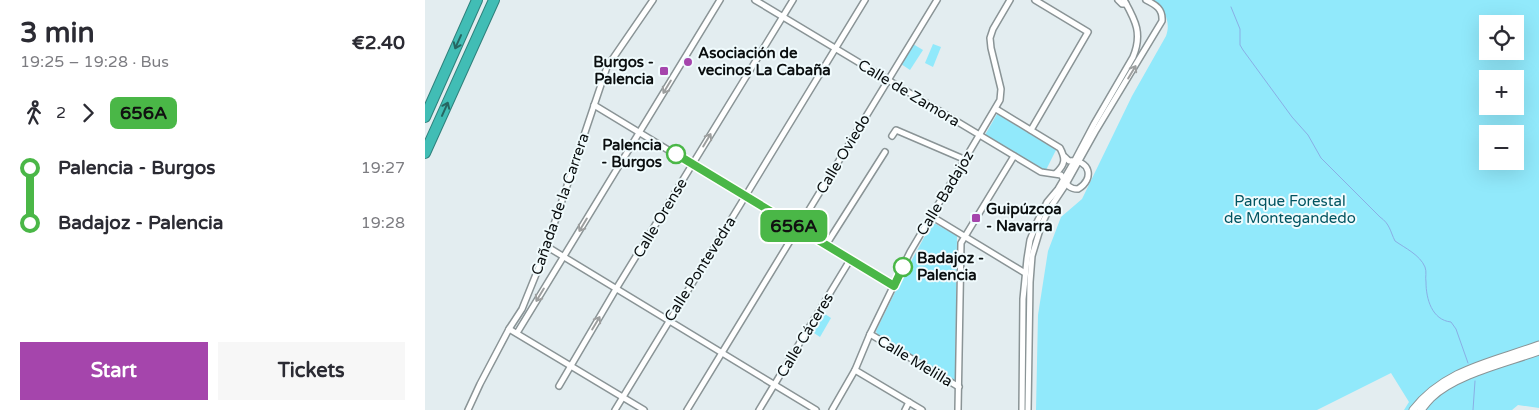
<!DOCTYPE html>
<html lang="en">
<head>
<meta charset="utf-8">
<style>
  :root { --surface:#fff; --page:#f7f7f7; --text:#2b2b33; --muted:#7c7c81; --accent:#a545ac }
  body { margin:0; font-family:"Varela Round",sans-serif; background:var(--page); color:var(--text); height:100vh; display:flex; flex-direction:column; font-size:19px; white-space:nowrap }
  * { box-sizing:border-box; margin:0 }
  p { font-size:16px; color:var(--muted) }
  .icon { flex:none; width:28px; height:28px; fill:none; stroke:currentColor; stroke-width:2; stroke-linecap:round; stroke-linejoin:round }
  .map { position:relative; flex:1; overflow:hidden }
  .sheet { display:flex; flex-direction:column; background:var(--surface); width:425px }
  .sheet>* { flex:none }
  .badge { padding:0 10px; border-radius:8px; font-size:18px; line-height:32px }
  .fabs { position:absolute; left:1054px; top:15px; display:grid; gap:10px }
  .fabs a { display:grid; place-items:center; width:45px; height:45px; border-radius:0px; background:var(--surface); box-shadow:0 5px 20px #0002; font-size:25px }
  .map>.badge { position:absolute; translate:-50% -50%; box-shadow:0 0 0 2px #fff }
  .legs { display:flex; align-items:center; gap:8px; height:55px; padding:0 20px; font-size:16px }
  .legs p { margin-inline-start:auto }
  .overview { display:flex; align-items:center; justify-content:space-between; height:85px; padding:0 20px }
  h1 { font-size:28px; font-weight:700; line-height:38px }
  .primary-button { display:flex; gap:10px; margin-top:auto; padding:10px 20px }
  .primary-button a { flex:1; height:58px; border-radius:0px; background:var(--accent); color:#fff; font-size:20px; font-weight:700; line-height:58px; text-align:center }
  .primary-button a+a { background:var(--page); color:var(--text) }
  ul { padding:0 20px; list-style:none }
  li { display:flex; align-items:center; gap:18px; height:55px; font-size:19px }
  li i { display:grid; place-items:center; width:8px; height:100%; margin:0 6px; background:currentColor }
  li i::after { content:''; width:12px; height:12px; margin:-6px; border:4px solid; border-radius:50%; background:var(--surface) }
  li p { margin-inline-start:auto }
  li:first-child i { background:linear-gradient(#0000 50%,currentColor 0) }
  li:last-child i { background:linear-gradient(currentColor 50%,#0000 0) }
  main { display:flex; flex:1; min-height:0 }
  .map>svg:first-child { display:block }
</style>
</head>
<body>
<main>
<section class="sheet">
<div class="overview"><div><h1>3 min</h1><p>19:25 – 19:28 · Bus</p></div><b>€2.40</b></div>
<div class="legs"><svg class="icon" aria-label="walk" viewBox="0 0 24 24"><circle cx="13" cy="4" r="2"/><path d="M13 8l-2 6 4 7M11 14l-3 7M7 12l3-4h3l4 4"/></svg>2<svg class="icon" aria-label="forward" viewBox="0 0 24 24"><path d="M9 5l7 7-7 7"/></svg><b class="badge" style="background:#4ab747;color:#111">656A</b></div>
<ul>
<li><i style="color:#4ab747"></i><b>Palencia - Burgos</b><p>19:27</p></li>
<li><i style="color:#4ab747"></i><b>Badajoz - Palencia</b><p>19:28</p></li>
</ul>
<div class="primary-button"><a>Start</a><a>Tickets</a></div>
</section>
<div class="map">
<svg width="1114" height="410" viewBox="0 0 1114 410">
  <rect width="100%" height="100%" fill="#e3edf0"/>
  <g fill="#91e9fb" fill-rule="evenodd">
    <path d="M729,0h385v408l-21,-3 -6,5h-108l5,-8 -18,-29 -74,37h-281l2,-95 10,-64 13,-34 21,-18 50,-103 34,-60c5,-14 -1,-26 -12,-36zM1062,24h28v27h-28zM1062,79h28v27h-28zM1062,134h28v27h-28z"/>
    <path d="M488,44l10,6 -13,20 -9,-6z"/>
    <path d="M508,44l8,3 -8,20 -8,-4z"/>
    <path d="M572,114l59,36 -11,22 -60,-37z"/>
    <path d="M507,223h2l23,13 -2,145 -78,-47 -1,-3 26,-53z"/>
    <path d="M397,312l9,6 -11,19 -9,-6z"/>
  </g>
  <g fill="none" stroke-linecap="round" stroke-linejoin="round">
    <g stroke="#89afe5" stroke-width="1">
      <path d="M806,7l9,22v16l3,5 49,67 16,18 13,23 59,59c10,7 10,14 15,24 10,7 25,14 30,26 2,5 0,10 1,15 0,17 6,38 25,40l5,7 12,34"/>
      <path d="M1048,410l2,-29"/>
    </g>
    <g stroke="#8a9496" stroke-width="8">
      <g id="minor">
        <path d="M330,0l286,172 20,3c5,7 6,14 17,14 17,-10 12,-30 -9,-28l-4,-4"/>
        <path d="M693,0l4,4h4"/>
        <path d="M169,105l300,182"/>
        <path d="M571,109l64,39c6,11 5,17 -4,25"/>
        <path d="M606,130l57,-98 -53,-32"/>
        <path d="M467,136l4,-6 70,30"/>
        <path d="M506,216l94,57"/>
        <path d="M401,245l59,-93"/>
        <path d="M121,246l270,164"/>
        <path d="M84,329l135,81"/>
        <path d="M92,333l203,-333"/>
        <path d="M445,334l89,53"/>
        <path d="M430,370l67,40"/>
        <path d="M134,386l57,-97 177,-289"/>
        <path d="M43,410l12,-26 29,-55 13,-20 21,-52 64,-190 46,-67"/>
        <path d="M190,410l250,-410"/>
        <path d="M262,410l250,-410"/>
        <path d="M334,410l91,-150"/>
        <path d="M407,410l23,-40 15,-36 40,-82 90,-152 1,-11 -10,-41 -1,-10 3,-9 17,-29"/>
        <path d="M480,410l4,-8"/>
        <path d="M533,410l3,-167 53,-87"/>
        <path d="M597,410l1,-111 4,-40 3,-19 8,-20 9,-18 11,-13 17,-29 19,-36 39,-67c10,-24 2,-37 -9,-57"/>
        <path d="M603,410l2,-128 2,-26 9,-30 7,-15 18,-27 29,-52 67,-111c1,-12 -6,-16 -16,-21"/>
      </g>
    </g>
    <g stroke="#8a9496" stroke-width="9">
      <g id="tertiary">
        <path d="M988,410c32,-41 80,-48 126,-65"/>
        <path d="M996,410c3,-4 6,-8 10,-12 25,-24 75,-35 108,-47"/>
      </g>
    </g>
    <g stroke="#2e807b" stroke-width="12">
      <g id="motorway">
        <path d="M0,117l52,-117"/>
        <path d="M0,153l69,-153"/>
      </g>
    </g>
    <use href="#minor" stroke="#fff" stroke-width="5"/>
    <use href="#tertiary" stroke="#fff" stroke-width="7"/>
    <use href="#motorway" stroke="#41bdb5" stroke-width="10"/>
  </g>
  <defs><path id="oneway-shaft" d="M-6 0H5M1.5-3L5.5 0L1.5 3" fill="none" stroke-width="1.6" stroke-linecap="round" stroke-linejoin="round" transform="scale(1.25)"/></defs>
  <g stroke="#266662">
    <use href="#oneway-shaft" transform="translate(33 42) rotate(114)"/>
    <use href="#oneway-shaft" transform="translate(20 109) rotate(-66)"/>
  </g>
  <g stroke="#9d9f9f">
    <use href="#oneway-shaft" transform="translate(707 72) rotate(-59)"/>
    <use href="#oneway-shaft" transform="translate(242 87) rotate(121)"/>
    <use href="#oneway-shaft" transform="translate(282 140) rotate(-59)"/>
    <use href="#oneway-shaft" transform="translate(158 225) rotate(121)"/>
    <use href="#oneway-shaft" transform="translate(115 295) rotate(121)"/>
    <use href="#oneway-shaft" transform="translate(171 323) rotate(-59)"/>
  </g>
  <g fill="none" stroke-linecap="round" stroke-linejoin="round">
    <g stroke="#fff" stroke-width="11">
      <path id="line-1" d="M251,154l218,132 9,-19"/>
    </g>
    <use href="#line-1" stroke="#4ab747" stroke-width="8"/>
  </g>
  <g fill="#a545ac" stroke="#f0fbfd" stroke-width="2">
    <circle cx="263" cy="62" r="5"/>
    <rect x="234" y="66" width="10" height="10" rx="2.5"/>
    <rect x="546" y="213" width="10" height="10" rx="2.5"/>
  </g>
  <g fill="#fff" stroke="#4ab747" stroke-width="2.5">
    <circle cx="251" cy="154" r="9"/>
    <circle cx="478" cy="267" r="9"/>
  </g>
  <g text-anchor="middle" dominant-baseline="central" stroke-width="4" stroke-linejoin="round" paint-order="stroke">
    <g font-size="15" font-weight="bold" fill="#0a0e0f" stroke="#f0fbfd" text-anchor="start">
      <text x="273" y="53">Asociación de<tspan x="273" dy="17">vecinos La Cabaña</tspan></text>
      <text x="229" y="62" text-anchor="end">Burgos -<tspan x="229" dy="17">Palencia</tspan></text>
      <text x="561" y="209">Guipúzcoa<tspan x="561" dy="17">- Navarra</tspan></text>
    </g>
    <g font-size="15" fill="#0a0e0f" stroke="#f0fbfd">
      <text transform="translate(484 93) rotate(31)">Calle de Zamora</text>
      <text transform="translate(418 154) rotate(-59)">Calle Oviedo</text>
      <text transform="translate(520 193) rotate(-59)">Calle Badajoz</text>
      <text transform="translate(135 204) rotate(-71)">Cañada de la Carrera</text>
      <text transform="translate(235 218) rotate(-59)">Calle Orense</text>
      <text transform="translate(275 269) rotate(-58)">Calle Pontevedra</text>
      <text transform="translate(380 335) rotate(-59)">Calle Cáceres</text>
      <text transform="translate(490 361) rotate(31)">Calle Melilla</text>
    </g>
    <g font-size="15" font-weight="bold" fill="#0a0e0f" stroke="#f0fbfd" text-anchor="end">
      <text x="237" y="145">Palencia<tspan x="237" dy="17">- Burgos</tspan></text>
      <text x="492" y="258" text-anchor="start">Badajoz -<tspan x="492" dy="17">Palencia</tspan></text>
    </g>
    <g font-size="15" fill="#005461" stroke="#f0fbfd">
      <text x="865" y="201">Parque Forestal<tspan x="865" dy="17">de Montegandedo</tspan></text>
    </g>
  </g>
</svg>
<div class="fabs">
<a><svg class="icon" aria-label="locate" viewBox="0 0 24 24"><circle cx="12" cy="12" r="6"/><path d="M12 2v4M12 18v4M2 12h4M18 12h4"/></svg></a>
<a>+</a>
<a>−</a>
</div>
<b class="badge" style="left:369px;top:226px;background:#4ab747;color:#111">656A</b>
</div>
</main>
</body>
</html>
